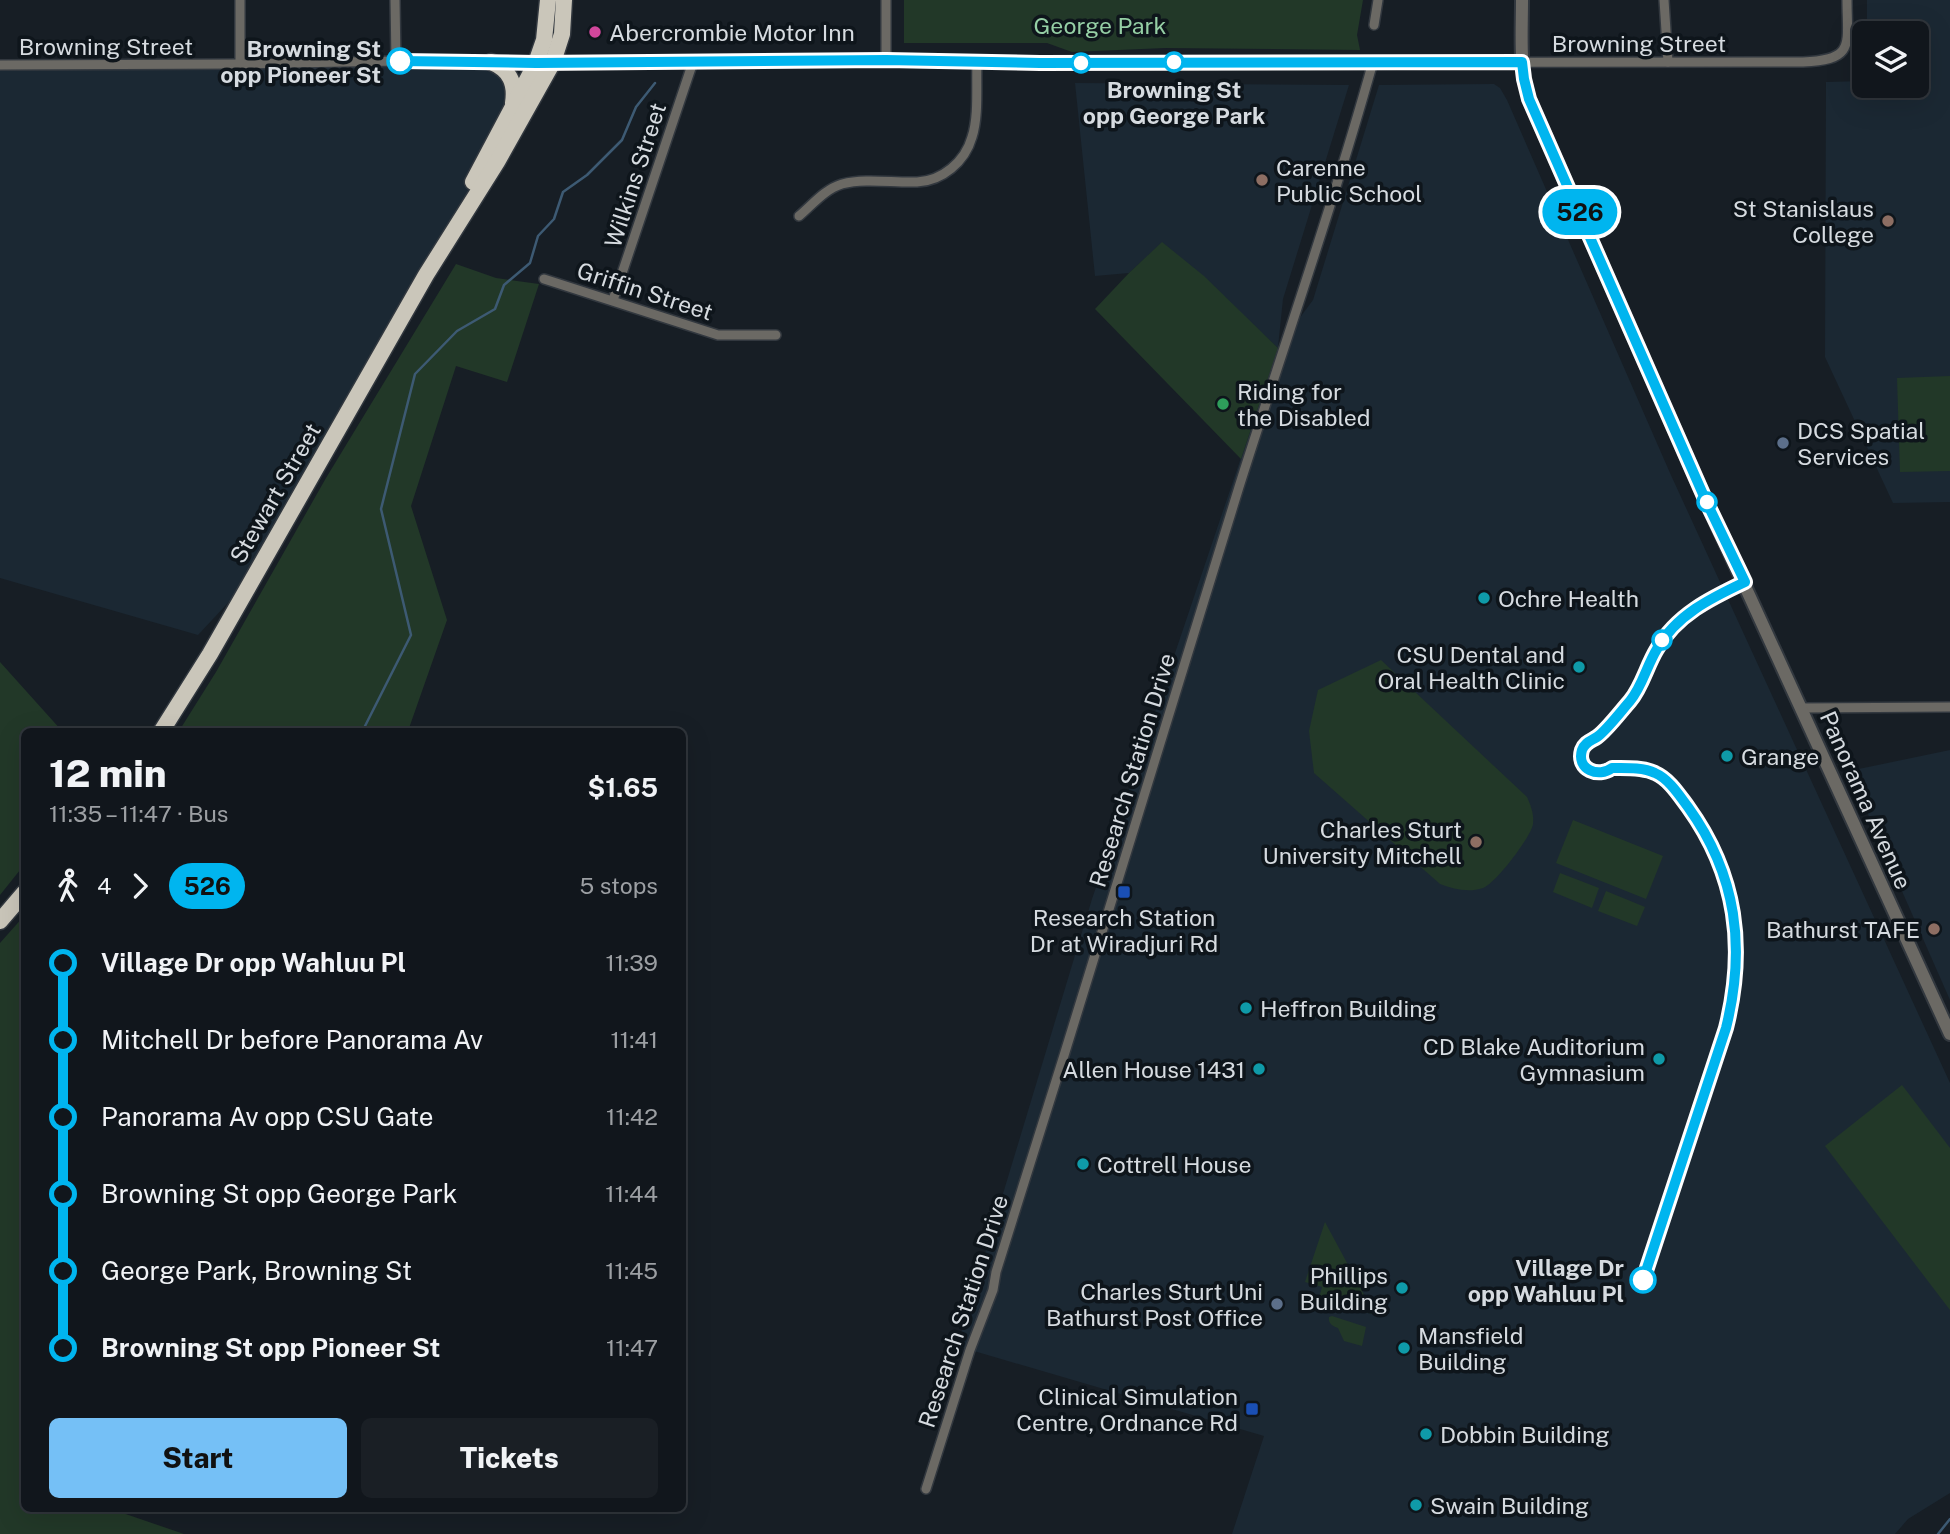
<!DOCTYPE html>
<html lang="en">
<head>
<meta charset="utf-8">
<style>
  :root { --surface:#11161c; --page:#1a1f25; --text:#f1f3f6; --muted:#9c9fa3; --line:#30353b; --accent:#75c0f6 }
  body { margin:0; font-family:"Public Sans",sans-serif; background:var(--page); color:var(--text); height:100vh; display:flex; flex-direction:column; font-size:26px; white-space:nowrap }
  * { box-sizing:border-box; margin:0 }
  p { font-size:23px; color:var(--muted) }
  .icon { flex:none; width:38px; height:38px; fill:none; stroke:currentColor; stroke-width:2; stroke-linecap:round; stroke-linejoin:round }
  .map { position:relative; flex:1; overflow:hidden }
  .details { position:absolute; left:21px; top:728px; width:665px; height:784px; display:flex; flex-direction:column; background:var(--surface); border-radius:10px; box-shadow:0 7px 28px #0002,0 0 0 2px var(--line) }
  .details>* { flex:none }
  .badge { padding:0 14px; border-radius:23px; font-size:24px; line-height:46px }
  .controls { position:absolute; left:1852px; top:21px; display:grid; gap:14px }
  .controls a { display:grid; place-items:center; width:77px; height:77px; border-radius:10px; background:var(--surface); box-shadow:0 7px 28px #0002,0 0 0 2px var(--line); font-size:35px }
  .map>.badge { position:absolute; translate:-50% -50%; box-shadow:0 0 0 4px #fff }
  .legs { display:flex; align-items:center; gap:10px; height:77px; padding:0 28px; font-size:23px }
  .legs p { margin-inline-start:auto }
  .overview { display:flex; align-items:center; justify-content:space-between; height:119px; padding:0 28px }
  h1 { font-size:38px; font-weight:800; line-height:52px }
  .cta { display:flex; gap:14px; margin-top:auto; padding:14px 28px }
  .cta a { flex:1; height:80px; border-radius:10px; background:var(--accent); color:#111; font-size:28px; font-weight:800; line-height:80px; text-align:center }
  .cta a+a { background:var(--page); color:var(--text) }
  ul { padding:0 28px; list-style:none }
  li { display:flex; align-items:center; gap:24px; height:77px; font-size:26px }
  li i { display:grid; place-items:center; width:10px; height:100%; margin:0 9px; background:currentColor }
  li i::after { content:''; width:18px; height:18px; margin:-9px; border:5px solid; border-radius:50%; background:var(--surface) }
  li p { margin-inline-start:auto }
  li:first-child i { background:linear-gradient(#0000 50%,currentColor 0) }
  li:last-child i { background:linear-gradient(currentColor 50%,#0000 0) }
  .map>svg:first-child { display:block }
</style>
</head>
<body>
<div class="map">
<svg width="1950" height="1534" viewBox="0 0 1950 1534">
  <rect width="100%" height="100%" fill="#171e25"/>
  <g fill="#1b2833">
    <path d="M1867,0h83v502l-57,1 -68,-146 1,-275 38,-1v5h52v-53h-49z"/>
    <path d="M491,62l22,21 -26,73 -61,119 -172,300 -56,60 -198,-57v-513z"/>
    <path d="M1075,83l274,2 -66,214 -5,48 35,-47 66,-215 115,-1 6,4 7,12 163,373 280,610v410l-42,26 -13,15h-663l32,-98 -307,-90 135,-447 186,-551 -116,-105 -33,30 -34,3z"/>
    <path d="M1950,750v250l-101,-229z"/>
  </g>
  <g fill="#223828">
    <path d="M904,0h459l-6,35 3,15 -195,-2 -93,4 -25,-9h-143z"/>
    <path d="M1162,242l42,34 74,72 -37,111 -146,-150 34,-36z"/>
    <path d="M456,264l40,14 43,6 -32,98 -51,-16 -45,140 36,114 -39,111h-229l37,-59 110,-194z"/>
    <path d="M1950,376v95l-50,1 -3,-94z"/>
    <path d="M1381,660l146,137c4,9 7,17 6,27 -2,13 -37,59 -50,64 -15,5 -29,1 -43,-4l-126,-111 -5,-42 9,-41z"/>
    <path d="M0,662l62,69 -38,1v133l-24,30z"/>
    <path d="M1573,820l90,36 -17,43 -90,-36z"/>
    <path d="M1560,873l39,15 -7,20 -39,-16z"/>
    <path d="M1606,891l39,16 -8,19 -39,-15z"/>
    <path d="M24,916v592l87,1 73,25h-184v-591z"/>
    <path d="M1902,1085l48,63v162l-125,-164z"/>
    <path d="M1325,1222l50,93 -56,-17 3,-11 -17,-5z"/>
    <path d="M1332,1316l34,11 -4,19 -18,-5 -6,-13c-6,-2 -10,-5 -9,-11z"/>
  </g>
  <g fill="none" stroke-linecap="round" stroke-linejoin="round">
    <g stroke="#3d5a73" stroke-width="2.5">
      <path d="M362,732l49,-97 -30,-126 34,-135 42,-43 38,-22 9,-24 26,-22 8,-27 16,-17 9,-27 24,-17 35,-35 14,-33 19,-24"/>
      <path d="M1938,1534l12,-15"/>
    </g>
    <g stroke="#32383f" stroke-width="12">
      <g id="minor">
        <path d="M240,0v64"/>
        <path d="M395,0l1,61"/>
        <path d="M1664,0l4,62"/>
        <path d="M1374,25l4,-25"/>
        <path d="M886,60v-60"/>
        <path d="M0,65l240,-1 156,-3 140,2 350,-3 154,3 763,-1c53,-2 44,-18 44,-62"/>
        <path d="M799,216c13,-11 26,-27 43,-32 24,-6 51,-1 75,-2 25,-1 48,-20 55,-45 7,-21 4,-52 5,-75"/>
        <path d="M544,279l174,56h58"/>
        <path d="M613,300l80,-238"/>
        <path d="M1802,708l148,-1"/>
        <path d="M926,1489l44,-139 23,-60 3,-18c83,-261 162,-523 243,-785 45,-142 94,-282 134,-425"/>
      </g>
    </g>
    <g stroke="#32383f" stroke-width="16">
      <path id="tertiary" d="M1522,0c0,33 -3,68 7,99l177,402 244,533"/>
    </g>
    <g stroke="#32383f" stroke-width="19">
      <g id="trunk">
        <path d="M491,62c19,8 25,21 22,41"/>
        <path d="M473,182l63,-119 8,-23 4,-40"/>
        <path d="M161,732l49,-78 216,-379 71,-113 56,-100 9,-28 2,-34"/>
        <path d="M0,921l24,-28"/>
      </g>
    </g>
    <use href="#minor" stroke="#6b6964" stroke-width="9"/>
    <use href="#tertiary" stroke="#6b6964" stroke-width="12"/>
    <use href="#trunk" stroke="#cac6ba" stroke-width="16"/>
  </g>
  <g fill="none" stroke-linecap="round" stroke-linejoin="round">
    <g stroke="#fff" stroke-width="16">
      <path id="line-1" d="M400,61l136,2 350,-3 154,3 482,-1 2,17 5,20 177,402 39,81c-34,16 -69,33 -88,67 -10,16 -15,38 -27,52 -8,9 -24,30 -33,36 -6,4 -12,5 -15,13 -6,20 17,28 30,18 13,0 31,-1 43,5 14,6 24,22 33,34 49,68 58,141 38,221l-83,252"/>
    </g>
    <use href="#line-1" stroke="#00b5ef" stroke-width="10"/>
  </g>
  <circle fill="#d1479c" stroke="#0e151b" stroke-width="2.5" cx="595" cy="32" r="7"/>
  <g fill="#fff" stroke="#00b5ef" stroke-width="3.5">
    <circle cx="400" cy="61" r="12"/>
    <circle cx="1174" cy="62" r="9"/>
    <circle cx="1081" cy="63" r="9"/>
    <circle cx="1707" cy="502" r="9"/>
    <circle cx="1662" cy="640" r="9"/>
    <circle cx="1643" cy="1280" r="12"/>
  </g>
  <g fill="#8d6e63" stroke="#0e151b" stroke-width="2.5">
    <circle cx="1262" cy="180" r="7"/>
    <circle cx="1888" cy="221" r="7"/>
    <circle cx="1476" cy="842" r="7"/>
    <circle cx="1934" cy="929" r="7"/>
  </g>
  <circle fill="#2e9e5b" stroke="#0e151b" stroke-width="2.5" cx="1223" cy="404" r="7"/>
  <g fill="#5c6f8a" stroke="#0e151b" stroke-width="2.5">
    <circle cx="1783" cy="443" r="7"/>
    <circle cx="1277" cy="1304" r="7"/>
  </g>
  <g fill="#0f9aa8" stroke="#0e151b" stroke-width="2.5">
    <circle cx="1484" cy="598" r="7"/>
    <circle cx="1579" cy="667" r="7"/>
    <circle cx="1727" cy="756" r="7"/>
    <circle cx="1246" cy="1008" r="7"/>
    <circle cx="1659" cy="1059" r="7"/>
    <circle cx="1259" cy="1069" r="7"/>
    <circle cx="1083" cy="1164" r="7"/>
    <circle cx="1402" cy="1288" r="7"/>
    <circle cx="1404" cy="1348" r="7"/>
    <circle cx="1426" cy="1434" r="7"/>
    <circle cx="1416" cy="1505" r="7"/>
  </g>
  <g fill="#1a4fb4" stroke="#0e151b" stroke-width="2.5">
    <rect x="1117" y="885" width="14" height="14" rx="3.5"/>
    <rect x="1245" y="1402" width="14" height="14" rx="3.5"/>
  </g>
  <g text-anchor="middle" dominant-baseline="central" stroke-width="7" stroke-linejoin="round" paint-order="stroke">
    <g font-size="23" fill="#95cfa5" stroke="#0e151b">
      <text x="1100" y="25">George Park</text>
    </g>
    <g font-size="23" fill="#d6dbe0" stroke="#0e151b" text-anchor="start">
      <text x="609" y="32">Abercrombie Motor Inn</text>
      <text x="1276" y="167">Carenne<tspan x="1276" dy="26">Public School</tspan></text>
      <text x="1874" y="208" text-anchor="end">St Stanislaus<tspan x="1874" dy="26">College</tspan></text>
      <text x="1237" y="391">Riding for<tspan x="1237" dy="26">the Disabled</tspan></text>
      <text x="1797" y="430">DCS Spatial<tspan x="1797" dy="26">Services</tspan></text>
      <text x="1498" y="598">Ochre Health</text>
      <text x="1565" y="654" text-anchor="end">CSU Dental and<tspan x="1565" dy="26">Oral Health Clinic</tspan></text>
      <text x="1741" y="756">Grange</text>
      <text x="1462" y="829" text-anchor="end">Charles Sturt<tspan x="1462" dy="26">University Mitchell</tspan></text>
      <text x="1124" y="917" text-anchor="middle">Research Station<tspan x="1124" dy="26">Dr at Wiradjuri Rd</tspan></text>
      <text x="1920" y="929" text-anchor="end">Bathurst TAFE</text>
      <text x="1260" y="1008">Heffron Building</text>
      <text x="1645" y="1046" text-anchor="end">CD Blake Auditorium<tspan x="1645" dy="26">Gymnasium</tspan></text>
      <text x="1245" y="1069" text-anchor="end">Allen House 1431</text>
      <text x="1097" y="1164">Cottrell House</text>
      <text x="1388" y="1275" text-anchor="end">Phillips<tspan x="1388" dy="26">Building</tspan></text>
      <text x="1263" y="1291" text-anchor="end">Charles Sturt Uni<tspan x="1263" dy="26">Bathurst Post Office</tspan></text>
      <text x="1418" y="1335">Mansfield<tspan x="1418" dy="26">Building</tspan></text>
      <text x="1238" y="1396" text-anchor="end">Clinical Simulation<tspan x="1238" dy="26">Centre, Ordnance Rd</tspan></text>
      <text x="1440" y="1434">Dobbin Building</text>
      <text x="1430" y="1505">Swain Building</text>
    </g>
    <g font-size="23" fill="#d6dbe0" stroke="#0e151b">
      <text x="1639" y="43">Browning Street</text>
      <text x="106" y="46">Browning Street</text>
      <text transform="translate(635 175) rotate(-72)">Wilkins Street</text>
      <text transform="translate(645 291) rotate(18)">Griffin Street</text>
      <text transform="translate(275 493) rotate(-60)">Stewart Street</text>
      <text transform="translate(1132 770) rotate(-73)">Research Station Drive</text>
      <text transform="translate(1866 800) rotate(66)">Panorama Avenue</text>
      <text transform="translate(963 1311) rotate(-72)">Research Station Drive</text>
    </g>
    <g font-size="23" font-weight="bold" fill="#d6dbe0" stroke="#0e151b" text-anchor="end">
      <text x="381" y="48">Browning St<tspan x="381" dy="26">opp Pioneer St</tspan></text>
      <text x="1174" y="89" text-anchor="middle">Browning St<tspan x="1174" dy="26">opp George Park</tspan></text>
      <text x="1624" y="1267">Village Dr<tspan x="1624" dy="26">opp Wahluu Pl</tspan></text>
    </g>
  </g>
</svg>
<div class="controls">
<a><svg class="icon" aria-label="layers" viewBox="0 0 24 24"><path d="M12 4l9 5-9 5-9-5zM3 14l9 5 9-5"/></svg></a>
</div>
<b class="badge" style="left:1580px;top:212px;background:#00b5ef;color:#111">526</b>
<section class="details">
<div class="overview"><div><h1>12 min</h1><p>11:35 – 11:47 · Bus</p></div><b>$1.65</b></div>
<div class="legs"><svg class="icon" aria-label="walk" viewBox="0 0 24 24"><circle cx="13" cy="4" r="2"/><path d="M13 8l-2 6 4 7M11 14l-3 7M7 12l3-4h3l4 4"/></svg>4<svg class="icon" aria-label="forward" viewBox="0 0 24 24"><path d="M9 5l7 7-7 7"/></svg><b class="badge" style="background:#00b5ef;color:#111">526</b><p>5 stops</p></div>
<ul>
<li><i style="color:#00b5ef"></i><b>Village Dr opp Wahluu Pl</b><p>11:39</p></li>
<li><i style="color:#00b5ef"></i><span>Mitchell Dr before Panorama Av</span><p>11:41</p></li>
<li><i style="color:#00b5ef"></i><span>Panorama Av opp CSU Gate</span><p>11:42</p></li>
<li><i style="color:#00b5ef"></i><span>Browning St opp George Park</span><p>11:44</p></li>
<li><i style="color:#00b5ef"></i><span>George Park, Browning St</span><p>11:45</p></li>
<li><i style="color:#00b5ef"></i><b>Browning St opp Pioneer St</b><p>11:47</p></li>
</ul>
<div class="cta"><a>Start</a><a>Tickets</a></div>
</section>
</div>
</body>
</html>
